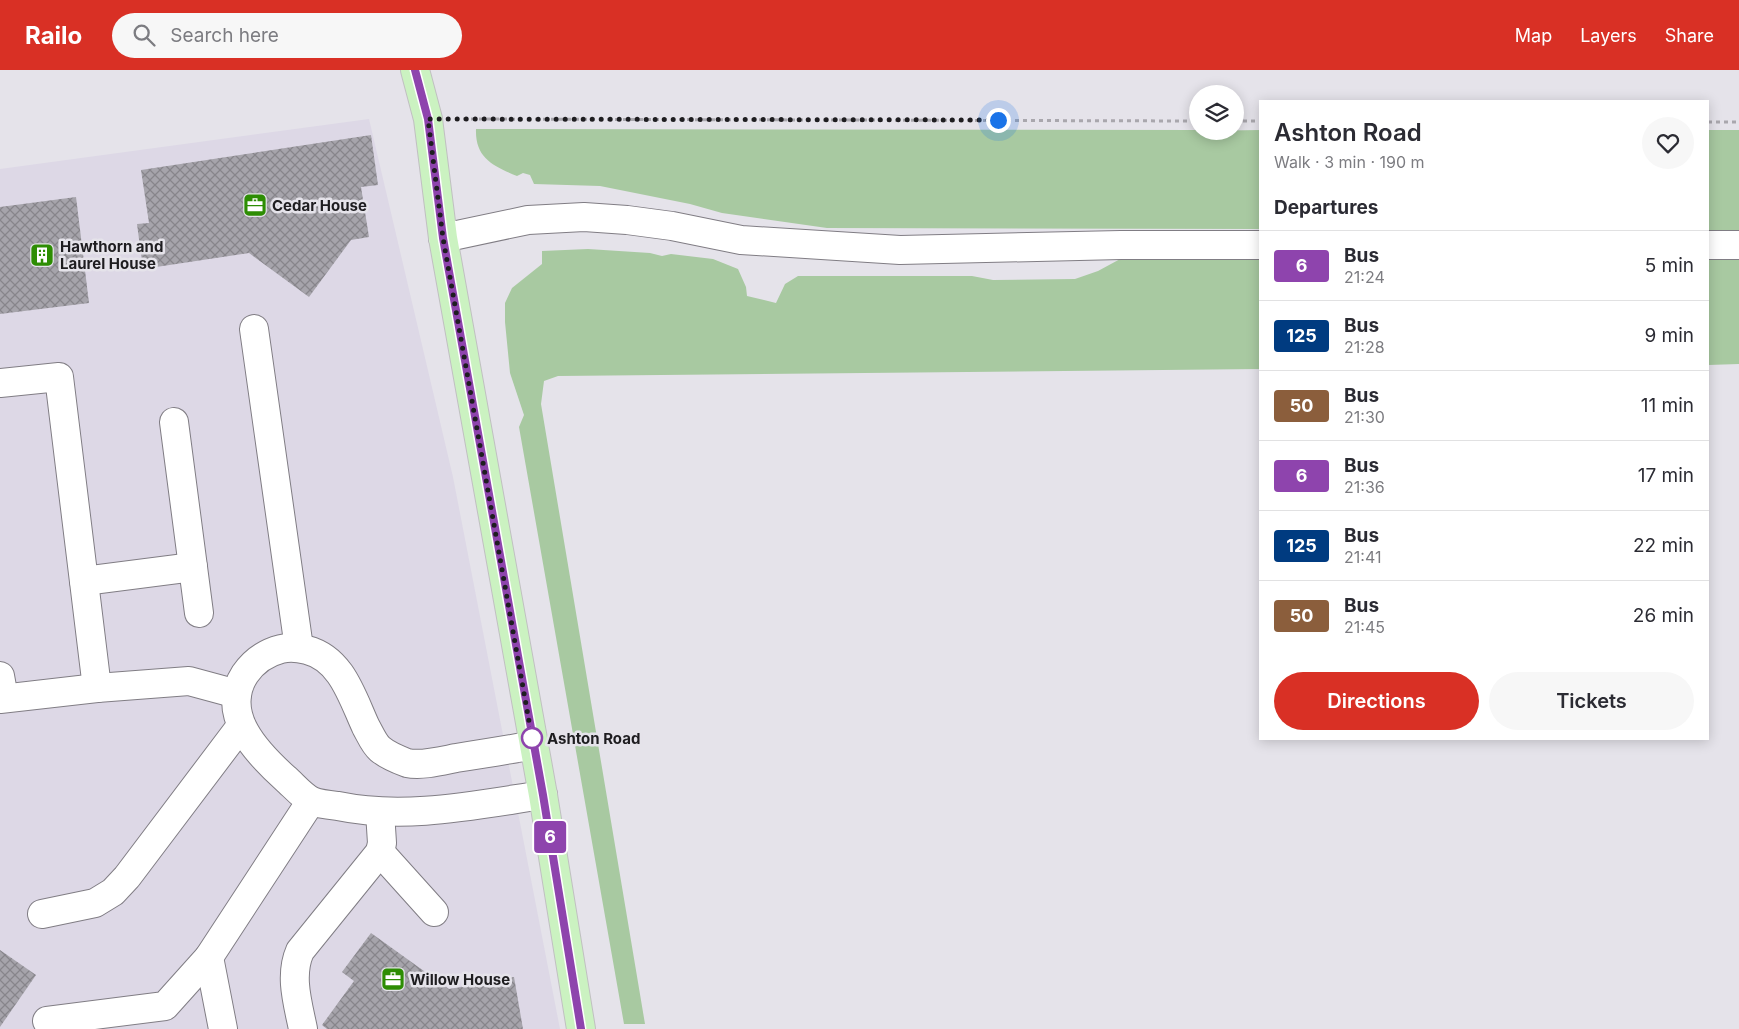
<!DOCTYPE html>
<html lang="en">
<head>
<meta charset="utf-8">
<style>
  :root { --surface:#fff; --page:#f7f7f7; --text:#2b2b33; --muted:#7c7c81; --line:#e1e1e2; --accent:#d93025 }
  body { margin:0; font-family:Inter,sans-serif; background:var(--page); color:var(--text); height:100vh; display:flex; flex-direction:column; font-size:19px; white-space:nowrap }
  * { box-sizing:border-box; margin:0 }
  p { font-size:16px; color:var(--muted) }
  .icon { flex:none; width:28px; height:28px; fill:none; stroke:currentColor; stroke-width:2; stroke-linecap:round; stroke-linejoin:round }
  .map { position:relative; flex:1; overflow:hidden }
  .side { position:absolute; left:1259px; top:30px; width:450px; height:640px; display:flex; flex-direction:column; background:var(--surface); border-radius:0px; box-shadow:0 2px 12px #0003 }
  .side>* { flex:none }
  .badge { padding:0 10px; border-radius:4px; font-size:18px; line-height:32px }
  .controls { position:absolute; left:1189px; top:15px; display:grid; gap:10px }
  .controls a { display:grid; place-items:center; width:55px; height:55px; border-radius:50%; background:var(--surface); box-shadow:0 2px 12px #0003; font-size:25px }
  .you { position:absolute; width:25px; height:25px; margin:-12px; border:4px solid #fff; border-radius:50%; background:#1a73e8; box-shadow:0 0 0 8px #1a73e833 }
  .map>.badge { position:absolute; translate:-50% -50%; box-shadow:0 0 0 2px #fff }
  h2 { padding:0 15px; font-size:19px; line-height:45px }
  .round { display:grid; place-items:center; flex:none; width:52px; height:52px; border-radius:26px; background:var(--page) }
  .head { display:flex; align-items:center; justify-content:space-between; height:85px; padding:0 15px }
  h1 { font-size:24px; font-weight:600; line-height:38px }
  .action { display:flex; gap:10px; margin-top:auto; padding:10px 15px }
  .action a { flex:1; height:58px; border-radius:30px; background:var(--accent); color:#fff; font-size:20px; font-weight:600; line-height:58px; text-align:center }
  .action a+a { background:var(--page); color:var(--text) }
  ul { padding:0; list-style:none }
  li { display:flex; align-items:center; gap:15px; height:70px; padding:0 15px; border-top:1px solid var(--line) }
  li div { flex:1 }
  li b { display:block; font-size:19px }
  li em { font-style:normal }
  li .badge { min-width:55px; font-weight:700; text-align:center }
  header { display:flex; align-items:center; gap:30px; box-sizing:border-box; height:70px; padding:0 25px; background:var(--accent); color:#fff }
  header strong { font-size:24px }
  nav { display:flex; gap:28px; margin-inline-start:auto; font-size:18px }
  .search { width:350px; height:45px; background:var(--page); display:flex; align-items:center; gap:12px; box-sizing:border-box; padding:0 18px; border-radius:28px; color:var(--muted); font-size:19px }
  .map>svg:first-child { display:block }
</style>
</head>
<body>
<header>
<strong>Railo</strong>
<div class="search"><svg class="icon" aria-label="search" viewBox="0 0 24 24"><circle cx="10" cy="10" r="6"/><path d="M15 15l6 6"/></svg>Search here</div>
<nav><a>Map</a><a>Layers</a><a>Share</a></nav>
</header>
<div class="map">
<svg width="1739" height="959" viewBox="0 0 1739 959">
  <defs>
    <pattern id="building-cross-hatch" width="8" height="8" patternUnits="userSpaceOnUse" patternTransform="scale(1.25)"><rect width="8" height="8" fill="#a6a4ab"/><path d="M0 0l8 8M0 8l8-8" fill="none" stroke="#87858b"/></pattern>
  </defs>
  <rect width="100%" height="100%" fill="#e5e3ea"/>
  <path fill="#ddd8e6" d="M369,49l84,358 107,552h-560v-860z"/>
  <g fill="#a8c9a1">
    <path d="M476,59l721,1 1,1 62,-1v99l-433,-1 -105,-15 -32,-9 -90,-18 -66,-2 -4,-9 -7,-2 -6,3c-24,-10 -42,-18 -41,-47z"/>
    <rect x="1708" y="60" width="31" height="101"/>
    <path d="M588,179l62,4 12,3 9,-2 42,5 25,10 8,18 1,9 29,7 9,-19 13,-8h174l21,4 82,-1 23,-8 24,-13h138v111l-702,7 -14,5 -3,23 104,620h-21l-105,-597 5,-12 -14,-42 -5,-51v-19l7,-15 30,-24v-13z"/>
    <path d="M1708,190h31v104l-31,1z"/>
  </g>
  <g fill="url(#building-cross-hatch)">
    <path d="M371,65l7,50 -17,2 8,50 -18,3 -42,57 -60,-44 -106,16 -6,-45 12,-1 -8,-53z"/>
    <path d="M76,127l13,106 -89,11v-107z"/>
    <path d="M371,863l78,56 65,-12 9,52h-196l-5,-4 32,-44 -12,-9z"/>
    <path d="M0,880l36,25 -36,52z"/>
  </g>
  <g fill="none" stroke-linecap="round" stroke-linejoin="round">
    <g stroke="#807d84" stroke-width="30">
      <g id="minor">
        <path d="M443,168l85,-18 56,-3 43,3 45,6 69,14 159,10 221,-5h139"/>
        <path d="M1708,175h31"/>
        <path d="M254,259l45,319"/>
        <path d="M0,313l59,-6 38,311"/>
        <path d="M174,352l25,191"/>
        <path d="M84,511l109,-14"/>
        <path d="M0,606l4,22"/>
        <path d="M0,629l97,-11 92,-7 48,13"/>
        <path d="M534,675c-26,5 -52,9 -78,13 -15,3 -34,8 -49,5 -8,-3 -20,-8 -27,-14 -6,-5 -10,-15 -14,-22 -14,-30 -24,-68 -59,-77 -8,-2 -18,-3 -26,-1 -16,4 -27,12 -36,25 -26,40 12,79 41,105 7,6 17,18 26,22 7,3 17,4 26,5 67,14 137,-1 205,-11"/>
        <path d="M380,782l54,60"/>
        <path d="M42,844l53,-11 18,-11 14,-15 114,-151"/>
        <path d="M47,951l118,-15 44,-49"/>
        <path d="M223,959l-14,-72 102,-156"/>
        <path d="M303,959c-5,-25 -14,-53 -3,-78l80,-99 2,-9 -2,-31"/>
      </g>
    </g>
    <g stroke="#c0c0c1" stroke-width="30">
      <path id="major" d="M415,0l13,49 15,119 100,557 38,234"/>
    </g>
    <g stroke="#a9a7ad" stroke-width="3" stroke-dasharray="4 4" stroke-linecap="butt">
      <path d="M463,49l735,2"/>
      <path d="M1235,51h25"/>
      <path d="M1708,52h31"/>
    </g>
    <use href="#minor" stroke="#fff" stroke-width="28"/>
    <use href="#major" stroke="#cbf2c1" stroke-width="28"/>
  </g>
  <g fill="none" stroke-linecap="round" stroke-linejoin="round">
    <g stroke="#fff" stroke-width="11">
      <path id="line" d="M415,0l13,49 15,119 100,557 38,234"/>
    </g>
    <use href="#line" stroke="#8e44ad" stroke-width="8"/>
    <path stroke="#1e1d20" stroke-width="5" stroke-dasharray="0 9" d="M532,668l-89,-500 -15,-119 570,1"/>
  </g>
  <defs>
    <g id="office-square" transform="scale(1.25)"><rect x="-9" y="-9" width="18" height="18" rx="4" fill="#2d8d03" stroke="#e5e3ea"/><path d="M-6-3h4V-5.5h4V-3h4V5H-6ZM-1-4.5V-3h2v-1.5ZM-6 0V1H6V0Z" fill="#fff"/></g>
    <g id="building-square" transform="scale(1.25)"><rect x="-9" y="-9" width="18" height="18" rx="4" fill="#2d8d03" stroke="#e5e3ea"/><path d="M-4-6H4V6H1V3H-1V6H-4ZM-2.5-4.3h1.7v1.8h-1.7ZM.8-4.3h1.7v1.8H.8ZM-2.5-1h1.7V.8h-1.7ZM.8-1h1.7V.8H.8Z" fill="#fff"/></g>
  </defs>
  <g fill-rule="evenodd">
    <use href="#office-square" x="255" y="135"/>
    <use href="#building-square" x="42" y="185"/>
    <use href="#office-square" x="393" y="909"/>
  </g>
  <circle fill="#fff" stroke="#8e44ad" stroke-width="2.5" cx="532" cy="668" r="10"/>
  <g text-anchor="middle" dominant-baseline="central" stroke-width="5" stroke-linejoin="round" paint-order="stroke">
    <g font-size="15" font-weight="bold" fill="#1e1d20" stroke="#e5e3ea" text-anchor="start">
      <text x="272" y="135">Cedar House</text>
      <text x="60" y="176">Hawthorn and<tspan x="60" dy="17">Laurel House</tspan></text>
      <text x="410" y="909">Willow House</text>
    </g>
    <g font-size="15" font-weight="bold" fill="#1e1d20" stroke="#e5e3ea" text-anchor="start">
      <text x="547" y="668">Ashton Road</text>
    </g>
  </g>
</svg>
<div class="controls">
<a><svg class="icon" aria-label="layers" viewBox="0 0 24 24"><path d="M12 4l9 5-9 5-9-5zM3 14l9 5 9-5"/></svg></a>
</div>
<div class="you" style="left:998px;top:50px"></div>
<b class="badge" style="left:550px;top:767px;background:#8e44ad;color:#fff">6</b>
<section class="side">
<div class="head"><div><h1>Ashton Road</h1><p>Walk · 3 min · 190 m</p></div><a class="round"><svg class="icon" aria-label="heart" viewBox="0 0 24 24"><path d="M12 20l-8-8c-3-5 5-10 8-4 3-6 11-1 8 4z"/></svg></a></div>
<h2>Departures</h2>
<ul>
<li><span class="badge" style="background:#8e44ad;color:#fff">6</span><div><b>Bus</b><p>21:24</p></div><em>5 min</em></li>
<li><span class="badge" style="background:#003b80;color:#fff">125</span><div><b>Bus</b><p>21:28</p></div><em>9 min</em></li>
<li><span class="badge" style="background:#8b5e3c;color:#fff">50</span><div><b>Bus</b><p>21:30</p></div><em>11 min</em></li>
<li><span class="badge" style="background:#8e44ad;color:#fff">6</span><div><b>Bus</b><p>21:36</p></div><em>17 min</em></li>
<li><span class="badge" style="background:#003b80;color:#fff">125</span><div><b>Bus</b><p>21:41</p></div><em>22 min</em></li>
<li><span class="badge" style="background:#8b5e3c;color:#fff">50</span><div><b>Bus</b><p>21:45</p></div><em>26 min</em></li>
</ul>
<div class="action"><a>Directions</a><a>Tickets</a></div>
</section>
</div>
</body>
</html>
